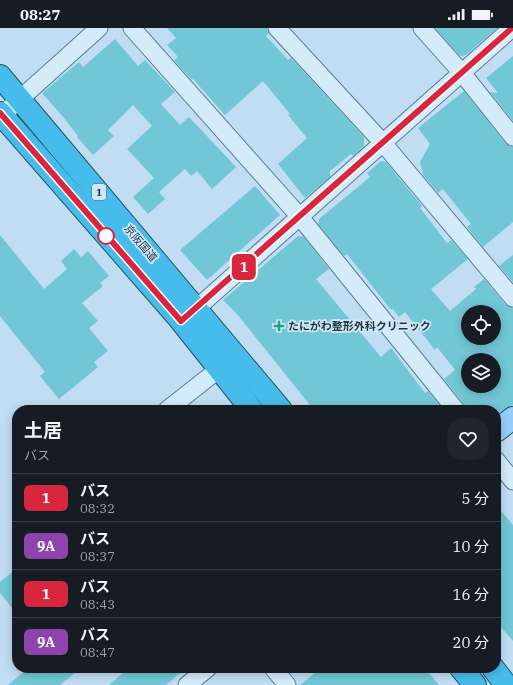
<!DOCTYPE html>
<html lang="ja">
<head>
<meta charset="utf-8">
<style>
  :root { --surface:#171b24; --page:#20242c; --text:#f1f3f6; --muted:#9ea1a6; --line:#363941 }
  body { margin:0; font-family:"IBM Plex Serif","Noto Sans JP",serif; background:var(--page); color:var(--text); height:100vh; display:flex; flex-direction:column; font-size:15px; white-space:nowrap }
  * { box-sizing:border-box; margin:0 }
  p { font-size:13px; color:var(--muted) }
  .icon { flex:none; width:22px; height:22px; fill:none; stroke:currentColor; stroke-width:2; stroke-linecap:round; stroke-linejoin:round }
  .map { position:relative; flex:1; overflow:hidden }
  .details { position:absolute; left:12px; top:377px; width:489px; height:268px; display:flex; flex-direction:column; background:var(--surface); border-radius:16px; box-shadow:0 2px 10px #0003 }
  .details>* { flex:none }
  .badge { padding:0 8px; border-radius:6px; font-size:14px; line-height:26px }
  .fabs { position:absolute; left:461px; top:277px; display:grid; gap:8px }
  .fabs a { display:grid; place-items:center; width:40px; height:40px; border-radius:50%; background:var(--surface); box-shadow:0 2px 10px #0003; font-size:20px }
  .map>.badge { position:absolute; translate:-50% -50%; box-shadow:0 0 0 2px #fff }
  .round { display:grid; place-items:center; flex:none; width:42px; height:42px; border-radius:16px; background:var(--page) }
  .summary { display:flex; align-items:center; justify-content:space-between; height:68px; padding:0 12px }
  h1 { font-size:19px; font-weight:700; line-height:30px }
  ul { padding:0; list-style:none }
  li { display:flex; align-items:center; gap:12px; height:48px; padding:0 12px; border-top:1px solid var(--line) }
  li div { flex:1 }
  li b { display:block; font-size:15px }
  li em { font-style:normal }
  li .badge { min-width:44px; font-weight:700; text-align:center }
  .status { display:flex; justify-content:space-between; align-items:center; height:28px; padding:0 20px; background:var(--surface); direction:ltr }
  .status svg { height:11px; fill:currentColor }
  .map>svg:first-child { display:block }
</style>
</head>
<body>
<div class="status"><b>08:27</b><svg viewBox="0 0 49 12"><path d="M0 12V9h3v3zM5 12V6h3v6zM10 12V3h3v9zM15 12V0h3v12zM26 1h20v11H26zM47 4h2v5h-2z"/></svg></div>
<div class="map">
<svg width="513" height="657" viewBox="0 0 513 657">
  <rect width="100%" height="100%" fill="#c0ddf3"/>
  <g fill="#71c7d5" fill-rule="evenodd">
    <path d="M167,0h100l2,5 -3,3 22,24 3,-2 73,79v9l-11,10 -2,-2 -21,17v6l-25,21 -27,-34 29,-26 -19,-23 2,-1 -27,-33 -38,34 -32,-36 -1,1 -18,-20 4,-3 -11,-12 9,-7z"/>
    <path d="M435,0h62l-31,27 -6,1z"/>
    <path d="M115,11l23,27 7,-6 30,32 -14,12 19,21 9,-8 47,50 -24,22 -15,-18 -6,5 -6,-7 -26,23 6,7 -17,15 -15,-17 21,-19 -27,-29 25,-23 -19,-21 -25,25 6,6 -21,19 -16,-18 1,-1 -14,-18 -22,-25 37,-31 4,5z"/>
    <path d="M513,28v65l-23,-29 8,1 -12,-15z"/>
    <path d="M464,63l41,52 8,4v75l-30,25 -16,-20 4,-3 -28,-35 -5,4 -15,-18 -3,-13 10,-18 -12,-16z"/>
    <path d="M381,133l5,1 36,44 -2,2 27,35 4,-3 17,19 -37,30 19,22 26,-22 -2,-2 10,-8 21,25 8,4v97l-17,10v-5h-30l-2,-6 -20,-25 11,-9 -18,-23 -2,3 -30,-38 -6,5 -6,-8 -2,1 -44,-56 -3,2 -26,-32 1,-5 51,-42 -3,-4zM468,284h26v26h-26zM468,332h26v26h-26z"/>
    <path d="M255,158l25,29 -73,65 -27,-30z"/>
    <path d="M0,207l44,54 23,-20 -6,-8 13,-12 7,8 7,-6 21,25 -9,7 3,3 -21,17 16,18 -9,7 19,23 -14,11 4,5 -39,32 -19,-23 5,-4 -45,-56z"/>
    <path d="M298,208l6,1 25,32 -13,10 65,78 10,-9 34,45 3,-2 15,19h-129l-77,-96 -14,-14z"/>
    <path d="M513,227v27l-14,-16z"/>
    <path d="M496,477l17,20v116l-17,-20z"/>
    <path d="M17,540v46l-17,-21v-11z"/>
    <path d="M28,640h53l-21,17h-52z"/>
    <path d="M129,640h57l-20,17h-57z"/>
    <path d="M321,640h104l14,17h-139z"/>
  </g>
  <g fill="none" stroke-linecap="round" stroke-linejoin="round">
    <g stroke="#557f8e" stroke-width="19">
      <g id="minor">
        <path d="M132,0l168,189 156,193"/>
        <path d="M277,0l106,115 130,155"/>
        <path d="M422,0l40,45 51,64"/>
        <path d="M0,89l99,-89"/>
        <path d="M188,288l324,-288"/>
        <path d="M167,382l52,-41"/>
        <path d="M496,432l17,21"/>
        <path d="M273,640l14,17"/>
        <path d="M187,657l21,-17"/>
      </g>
    </g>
    <g stroke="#2a525b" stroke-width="24">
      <path id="major" d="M496,403l17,-13"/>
    </g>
    <g stroke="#2a525b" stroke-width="24">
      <g id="highway">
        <path d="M0,48l281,334"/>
        <path d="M0,85l178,204 74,93"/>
        <path d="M461,640l14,17"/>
        <path d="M493,640l13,17"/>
      </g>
    </g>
    <use href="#minor" stroke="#d4ebfc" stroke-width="17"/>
    <use href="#major" stroke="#93cffa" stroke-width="22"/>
    <use href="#highway" stroke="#46bcec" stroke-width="22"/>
  </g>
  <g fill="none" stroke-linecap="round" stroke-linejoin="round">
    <g stroke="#fff" stroke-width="9">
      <path id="line" d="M0,85l181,208 331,-293"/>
    </g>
    <use href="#line" stroke="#d7263d" stroke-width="6"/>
  </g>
  <circle fill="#fff" stroke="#d7263d" stroke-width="2" cx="106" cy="208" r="8"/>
  <path fill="#1ea47f" stroke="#d0e7f9" stroke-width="1.5" d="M277 292h4v4h4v4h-4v4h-4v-4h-4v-4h4z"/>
  <g text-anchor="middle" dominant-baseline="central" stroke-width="3.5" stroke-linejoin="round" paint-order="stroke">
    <rect fill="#d0e7f9" stroke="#526a75" stroke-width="1" x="92" y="156" width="14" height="16" rx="3"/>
    <g font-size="10" font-weight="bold" fill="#1c353c">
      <text x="99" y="164">1</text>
    </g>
    <g font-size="11" fill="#1c353c" stroke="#d0e7f9">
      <text transform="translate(141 215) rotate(50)">京阪国道</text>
    </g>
    <g font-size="11" font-weight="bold" fill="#1c353c" stroke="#d0e7f9" text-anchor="start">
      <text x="288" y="298">たにがわ整形外科クリニック</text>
    </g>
  </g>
</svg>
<div class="fabs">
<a><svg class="icon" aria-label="locate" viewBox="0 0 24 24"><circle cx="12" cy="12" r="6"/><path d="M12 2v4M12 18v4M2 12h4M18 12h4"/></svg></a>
<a><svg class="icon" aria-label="layers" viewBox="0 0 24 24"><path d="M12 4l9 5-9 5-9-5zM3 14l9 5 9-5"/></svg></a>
</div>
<b class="badge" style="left:244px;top:239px;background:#d7263d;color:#fff">1</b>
<section class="details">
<div class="summary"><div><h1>土居</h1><p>バス</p></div><a class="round"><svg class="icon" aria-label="heart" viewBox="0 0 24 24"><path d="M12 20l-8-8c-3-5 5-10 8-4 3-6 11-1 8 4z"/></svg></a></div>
<ul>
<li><span class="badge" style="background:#d7263d;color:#fff">1</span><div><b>バス</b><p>08:32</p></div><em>5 分</em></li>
<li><span class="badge" style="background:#8e44ad;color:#fff">9A</span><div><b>バス</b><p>08:37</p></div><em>10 分</em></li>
<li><span class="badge" style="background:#d7263d;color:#fff">1</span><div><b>バス</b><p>08:43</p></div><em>16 分</em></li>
<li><span class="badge" style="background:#8e44ad;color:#fff">9A</span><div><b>バス</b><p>08:47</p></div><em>20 分</em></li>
</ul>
</section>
</div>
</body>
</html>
